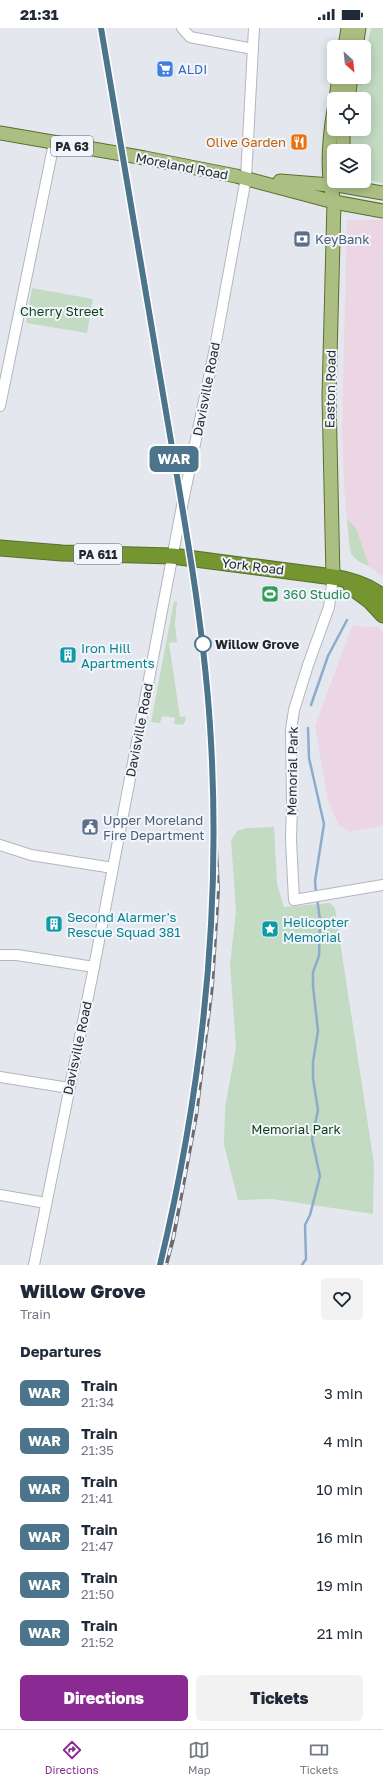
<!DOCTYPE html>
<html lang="en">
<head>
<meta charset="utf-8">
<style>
  :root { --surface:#fff; --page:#f2f2f3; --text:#1f2937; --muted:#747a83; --line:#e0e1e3; --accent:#8a2a93 }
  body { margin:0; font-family:"Golos Text",sans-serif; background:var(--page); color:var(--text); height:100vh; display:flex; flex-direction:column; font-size:15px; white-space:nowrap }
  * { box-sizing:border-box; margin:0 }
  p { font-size:13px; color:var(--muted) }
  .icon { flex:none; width:22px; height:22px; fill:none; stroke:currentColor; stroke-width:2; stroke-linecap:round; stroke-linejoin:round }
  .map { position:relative; height:1237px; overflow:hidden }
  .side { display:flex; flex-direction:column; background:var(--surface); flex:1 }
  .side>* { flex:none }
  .badge { padding:0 8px; border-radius:6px; font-size:14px; line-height:26px }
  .needle { width:26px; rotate:153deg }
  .controls { position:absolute; left:327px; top:12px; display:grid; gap:8px }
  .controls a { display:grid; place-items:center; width:44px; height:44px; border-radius:6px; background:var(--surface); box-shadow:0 2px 10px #0003; font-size:20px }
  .map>.badge { position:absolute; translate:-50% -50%; box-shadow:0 0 0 2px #fff }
  h2 { padding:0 20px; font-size:15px; line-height:36px }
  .round { display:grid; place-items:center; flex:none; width:42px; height:42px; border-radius:6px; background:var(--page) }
  .headline { display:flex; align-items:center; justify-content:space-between; height:68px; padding:0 20px }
  h1 { font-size:19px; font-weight:800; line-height:30px }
  .primary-button { display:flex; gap:8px; margin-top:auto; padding:8px 20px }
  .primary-button a { flex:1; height:46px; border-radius:6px; background:var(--accent); color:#fff; font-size:16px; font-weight:800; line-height:46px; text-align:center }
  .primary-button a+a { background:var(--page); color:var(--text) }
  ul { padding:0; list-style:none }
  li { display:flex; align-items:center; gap:12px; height:48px; padding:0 20px }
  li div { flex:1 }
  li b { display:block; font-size:15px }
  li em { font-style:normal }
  li .badge { min-width:44px; font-weight:700; text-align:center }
  .status { display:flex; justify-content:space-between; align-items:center; height:28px; padding:0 20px; background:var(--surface); direction:ltr }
  .status svg { height:11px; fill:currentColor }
  .menu { display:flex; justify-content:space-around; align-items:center; height:56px; border-top:1px solid var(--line); background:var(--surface); font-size:11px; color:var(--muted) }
  .menu a { display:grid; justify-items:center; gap:2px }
  .menu .selected { color:var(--accent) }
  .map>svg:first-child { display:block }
</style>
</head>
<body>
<div class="status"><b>21:31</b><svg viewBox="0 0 49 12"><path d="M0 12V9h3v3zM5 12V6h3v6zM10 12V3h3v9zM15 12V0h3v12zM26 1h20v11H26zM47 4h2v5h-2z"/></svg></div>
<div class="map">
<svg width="383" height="1237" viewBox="0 0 383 1237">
  <rect width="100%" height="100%" fill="#e4e8ee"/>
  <g fill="#edd6e3">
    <path d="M347,192h36v357l-13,-10 -16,-9 -5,-13 -5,-58 -2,-60z"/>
    <path d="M352,598l26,1 5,6v193l-34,6 -11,-8 -10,-23 -13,-75z"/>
  </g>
  <g fill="#c3dbc2">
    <path d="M371,0h12v155l-17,-3v-3l-2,-1v-25h-15l1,-22h14v-30h-11l4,-22h7v-16z"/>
    <path d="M32,260l61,11 -6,34 -61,-10z"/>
    <path d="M347,491l9,9 13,38 -11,-5 -7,-7z"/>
    <path d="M174,573l3,1 -2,21 2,19 -8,1 11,74 5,-1 1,4 -3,5 -9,-1 1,-6 -13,-2 -2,7 -9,-1z"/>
    <path d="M274,799l3,57 7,23 46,-4 5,5 39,256 -1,50 -101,-15 -34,1 -14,-55 1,-38 11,-60 -6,-82 6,-55 -5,-70 6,-9 9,-3z"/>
  </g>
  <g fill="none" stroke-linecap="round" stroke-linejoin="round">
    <g stroke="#8daccb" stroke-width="2.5">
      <path d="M311,677l17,-49 19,-36"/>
      <path d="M308,700l1,30 15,66 -9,57 1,12"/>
      <path d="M302,1237l4,-6 -1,-34 5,-10 10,-39 -8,-37 6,-29 -5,-32v-16l5,-31 -5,-45v-14l6,-16 1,-36 -3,-22"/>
    </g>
    <g stroke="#b2b7bc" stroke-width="12">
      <g id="minor">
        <path d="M182,0l8,9 63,12"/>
        <path d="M0,378l54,-263"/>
        <path d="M333,549l-4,30 -21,58 -14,45 -3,20 1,73 -1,37 3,60 89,-15"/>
        <path d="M0,817l31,10 82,13"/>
        <path d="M0,927h17l77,12"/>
        <path d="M0,1049l69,11"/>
        <path d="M0,1167l46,8"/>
        <path d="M34,1237l60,-298 88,-461 32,-153 32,-175 8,-150"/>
      </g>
    </g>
    <g stroke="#596f2e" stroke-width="15">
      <g id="major">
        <path d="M345,19l3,-19"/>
        <path d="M356,19l3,-19"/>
        <path d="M336,71l3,-22"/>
        <path d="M348,71l3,-22"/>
        <path d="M0,105l145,25 91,18 98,26 49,9"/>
        <path d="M343,123v-22"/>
        <path d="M280,153l63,5 40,7"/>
        <path d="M333,549l-4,-181 5,-194c-8,-29 -5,-63 0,-92"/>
      </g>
    </g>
    <g stroke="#596f2e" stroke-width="17">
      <g id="highway">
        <path d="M0,520l62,5 110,3 161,21c18,3 35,8 50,20"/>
        <path d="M351,559l19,14 13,14"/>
      </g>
    </g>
    <use href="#minor" stroke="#fff" stroke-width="10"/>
    <use href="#major" stroke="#acbf83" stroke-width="13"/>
    <use href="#highway" stroke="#759530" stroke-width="15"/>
    <g stroke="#696c6f" stroke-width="4">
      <g id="rail">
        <path d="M101,0l90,531 12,89 8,97 7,145 -6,96 -16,130 -23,123 -7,26"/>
        <path d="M161,1231l10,-45"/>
      </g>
    </g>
    <use href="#rail" stroke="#f1f5fc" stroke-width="2.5" stroke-dasharray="8" stroke-linecap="butt"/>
  </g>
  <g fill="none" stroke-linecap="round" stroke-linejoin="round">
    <g stroke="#fff" stroke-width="9">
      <path id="line" d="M101,0c21,124 42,248 63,372 19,113 41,227 47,342 10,175 -10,352 -51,523"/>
    </g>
    <use href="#line" stroke="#4c748c" stroke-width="6"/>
  </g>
  <defs>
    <g id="supermarket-square" transform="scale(0.9)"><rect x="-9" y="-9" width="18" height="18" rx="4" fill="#3f7fe0" stroke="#f1f5fc"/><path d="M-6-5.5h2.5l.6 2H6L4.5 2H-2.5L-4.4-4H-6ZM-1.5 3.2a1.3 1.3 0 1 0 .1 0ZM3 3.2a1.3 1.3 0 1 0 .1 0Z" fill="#fff"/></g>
    <g id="restaurant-square" transform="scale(0.9)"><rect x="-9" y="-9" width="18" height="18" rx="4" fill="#e8710a" stroke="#f1f5fc"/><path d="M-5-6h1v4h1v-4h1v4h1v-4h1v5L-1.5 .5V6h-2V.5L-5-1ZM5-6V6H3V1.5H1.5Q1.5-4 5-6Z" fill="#fff"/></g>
    <g id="bank-square" transform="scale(0.9)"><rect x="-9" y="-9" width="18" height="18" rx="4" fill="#5c6f8a" stroke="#f1f5fc"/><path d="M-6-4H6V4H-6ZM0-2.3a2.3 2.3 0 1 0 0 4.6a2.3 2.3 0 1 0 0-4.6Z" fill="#fff"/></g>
    <g id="stadium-square" transform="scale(0.9)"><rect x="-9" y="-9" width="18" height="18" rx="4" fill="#2e9e5b" stroke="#f1f5fc"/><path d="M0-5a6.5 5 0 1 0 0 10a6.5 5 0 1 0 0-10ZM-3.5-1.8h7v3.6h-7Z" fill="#fff"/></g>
    <g id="building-square" transform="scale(0.9)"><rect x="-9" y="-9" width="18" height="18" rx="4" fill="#0f9aa8" stroke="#f1f5fc"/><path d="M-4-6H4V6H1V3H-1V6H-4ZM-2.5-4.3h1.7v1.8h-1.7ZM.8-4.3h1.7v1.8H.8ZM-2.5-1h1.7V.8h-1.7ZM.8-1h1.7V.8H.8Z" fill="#fff"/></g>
    <g id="civic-square" transform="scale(0.9)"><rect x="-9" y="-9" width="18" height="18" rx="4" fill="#5c6f8a" stroke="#f1f5fc"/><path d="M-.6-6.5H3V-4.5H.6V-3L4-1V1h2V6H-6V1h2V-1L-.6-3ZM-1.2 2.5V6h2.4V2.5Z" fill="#fff"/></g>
    <g id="sight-square" transform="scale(0.9)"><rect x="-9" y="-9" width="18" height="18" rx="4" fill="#0f9aa8" stroke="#f1f5fc"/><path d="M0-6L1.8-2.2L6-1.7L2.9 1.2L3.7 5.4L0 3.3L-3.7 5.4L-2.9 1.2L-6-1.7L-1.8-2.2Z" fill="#fff"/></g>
  </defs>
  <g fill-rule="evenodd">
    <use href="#supermarket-square" x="165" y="41"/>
    <use href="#restaurant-square" x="299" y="114"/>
    <use href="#bank-square" x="302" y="211"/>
    <use href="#stadium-square" x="270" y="566"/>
    <use href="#building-square" x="68" y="627"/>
    <use href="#civic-square" x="90" y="799"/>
    <use href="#building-square" x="54" y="896"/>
    <use href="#sight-square" x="270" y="901"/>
  </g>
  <circle fill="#fff" stroke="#4c748c" stroke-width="2" cx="203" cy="616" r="8"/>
  <g text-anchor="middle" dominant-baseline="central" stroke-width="4" stroke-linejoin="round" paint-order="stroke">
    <g fill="#f1f5fc" stroke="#636669" stroke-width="1">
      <rect x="51" y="108" width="42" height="20" rx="3"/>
      <rect x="74" y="516" width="48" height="20" rx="3"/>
    </g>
    <g font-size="12" font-weight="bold" fill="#26282a">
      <text x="72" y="118">PA 63</text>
      <text x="98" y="526">PA 611</text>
    </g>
    <g font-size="13" fill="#366cbe" stroke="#f1f5fc" text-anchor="start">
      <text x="178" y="41">ALDI</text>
    </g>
    <g font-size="13" fill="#c56008" stroke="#f1f5fc" text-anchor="end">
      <text x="286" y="114">Olive Garden</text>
    </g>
    <g font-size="13" fill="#26282a" stroke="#f1f5fc">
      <text transform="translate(182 138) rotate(11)">Moreland Road</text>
      <text transform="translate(206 361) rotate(-79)">Davisville Road</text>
      <text transform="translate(330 361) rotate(-89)">Easton Road</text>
      <text transform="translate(253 538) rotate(7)">York Road</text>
      <text transform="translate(139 702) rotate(-79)">Davisville Road</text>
      <text transform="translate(292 743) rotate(-89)">Memorial Park</text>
      <text transform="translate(77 1020) rotate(-78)">Davisville Road</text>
    </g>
    <g font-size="13" fill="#4e5e75" stroke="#f1f5fc" text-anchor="start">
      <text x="315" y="211">KeyBank</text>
      <text x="103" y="792">Upper Moreland<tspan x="103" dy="15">Fire Department</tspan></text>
    </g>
    <g font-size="13" fill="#113f14" stroke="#f1f5fc">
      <text x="62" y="283">Cherry Street</text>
      <text x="296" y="1101">Memorial Park</text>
    </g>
    <g font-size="13" fill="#27864d" stroke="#f1f5fc" text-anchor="start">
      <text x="283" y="566">360 Studio</text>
    </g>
    <g font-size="13" font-weight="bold" fill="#26282a" stroke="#f1f5fc" text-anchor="start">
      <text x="215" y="616">Willow Grove</text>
    </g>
    <g font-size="13" fill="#0d838f" stroke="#f1f5fc" text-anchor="start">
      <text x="81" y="620">Iron Hill<tspan x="81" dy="15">Apartments</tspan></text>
      <text x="67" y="889">Second Alarmer's<tspan x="67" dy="15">Rescue Squad 381</tspan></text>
      <text x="283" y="894">Helicopter<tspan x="283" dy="15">Memorial</tspan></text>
    </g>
  </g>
</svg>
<div class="controls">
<a><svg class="needle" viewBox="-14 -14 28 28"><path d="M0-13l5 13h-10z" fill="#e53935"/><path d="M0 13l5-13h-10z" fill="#747a83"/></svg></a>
<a><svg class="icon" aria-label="locate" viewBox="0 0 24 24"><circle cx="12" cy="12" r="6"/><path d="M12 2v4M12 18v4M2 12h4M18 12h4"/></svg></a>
<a><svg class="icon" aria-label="layers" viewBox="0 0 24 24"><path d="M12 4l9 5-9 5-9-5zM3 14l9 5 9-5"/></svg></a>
</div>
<b class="badge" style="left:174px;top:431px;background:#4c748c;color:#fff">WAR</b>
</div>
<section class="side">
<div class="headline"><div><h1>Willow Grove</h1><p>Train</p></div><a class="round"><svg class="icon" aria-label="heart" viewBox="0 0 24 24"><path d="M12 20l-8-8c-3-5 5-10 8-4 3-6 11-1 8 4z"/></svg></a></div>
<h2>Departures</h2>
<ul>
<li><span class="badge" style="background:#4c748c;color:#fff">WAR</span><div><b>Train</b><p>21:34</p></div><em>3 min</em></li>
<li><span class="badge" style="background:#4c748c;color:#fff">WAR</span><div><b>Train</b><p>21:35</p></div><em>4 min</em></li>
<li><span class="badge" style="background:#4c748c;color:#fff">WAR</span><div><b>Train</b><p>21:41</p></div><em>10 min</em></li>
<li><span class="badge" style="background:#4c748c;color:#fff">WAR</span><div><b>Train</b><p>21:47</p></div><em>16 min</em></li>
<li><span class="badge" style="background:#4c748c;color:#fff">WAR</span><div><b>Train</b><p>21:50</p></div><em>19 min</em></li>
<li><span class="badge" style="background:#4c748c;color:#fff">WAR</span><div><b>Train</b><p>21:52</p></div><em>21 min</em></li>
</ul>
<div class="primary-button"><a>Directions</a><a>Tickets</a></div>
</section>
<nav class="menu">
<a class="selected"><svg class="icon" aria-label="directions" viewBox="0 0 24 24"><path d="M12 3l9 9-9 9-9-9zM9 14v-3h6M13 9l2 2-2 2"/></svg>Directions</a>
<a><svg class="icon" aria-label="map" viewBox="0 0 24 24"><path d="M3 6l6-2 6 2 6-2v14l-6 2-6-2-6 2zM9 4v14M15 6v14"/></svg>Map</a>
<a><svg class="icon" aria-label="tickets" viewBox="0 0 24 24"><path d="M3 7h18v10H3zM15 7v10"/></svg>Tickets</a>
</nav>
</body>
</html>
